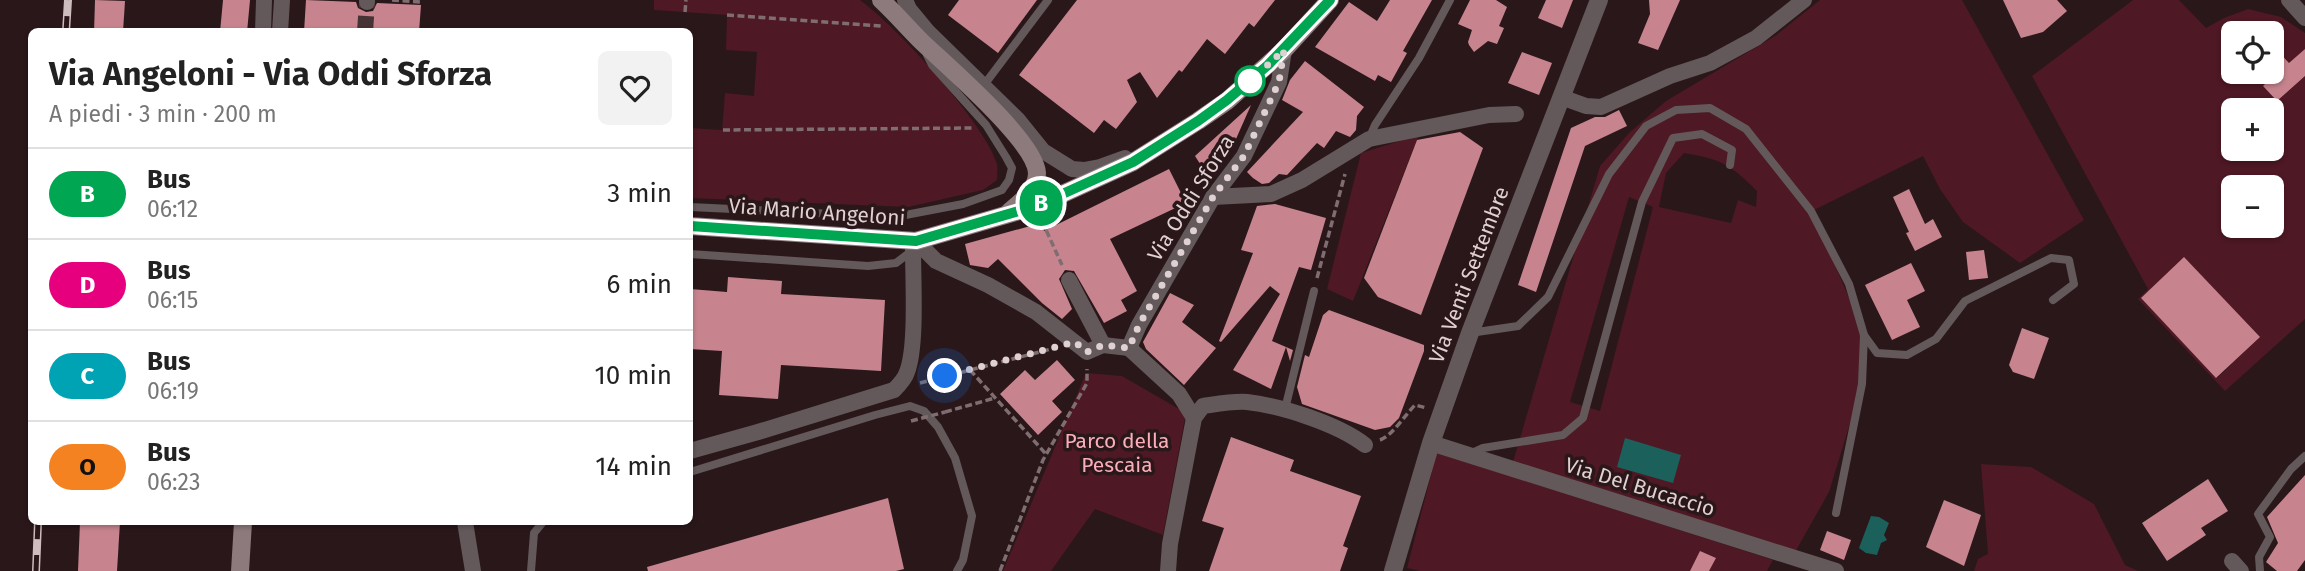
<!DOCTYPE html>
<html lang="it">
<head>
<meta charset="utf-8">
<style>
  :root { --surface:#fff; --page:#f2f2f2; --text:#222; --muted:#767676; --line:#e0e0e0 }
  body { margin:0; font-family:"Fira Sans",sans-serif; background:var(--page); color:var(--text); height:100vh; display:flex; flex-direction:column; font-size:26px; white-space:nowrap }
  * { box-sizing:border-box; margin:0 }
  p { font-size:23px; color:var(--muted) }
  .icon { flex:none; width:38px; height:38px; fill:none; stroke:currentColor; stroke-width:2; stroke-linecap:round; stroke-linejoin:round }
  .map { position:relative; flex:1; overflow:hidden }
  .drawer { position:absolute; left:28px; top:28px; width:665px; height:497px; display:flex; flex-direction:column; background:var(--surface); border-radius:10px; box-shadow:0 2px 5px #0004 }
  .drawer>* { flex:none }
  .badge { padding:0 14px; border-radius:23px; font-size:24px; line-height:46px }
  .buttons { position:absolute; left:2221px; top:21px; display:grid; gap:14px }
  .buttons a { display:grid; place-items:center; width:63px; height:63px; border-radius:10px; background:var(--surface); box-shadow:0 2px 5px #0004; font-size:35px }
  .you { position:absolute; width:35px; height:35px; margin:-18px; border:5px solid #fff; border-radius:50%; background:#1a73e8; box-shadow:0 0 0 10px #1a73e833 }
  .map>.badge { position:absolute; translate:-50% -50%; box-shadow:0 0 0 4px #fff }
  .round { display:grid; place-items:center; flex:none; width:74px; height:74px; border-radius:10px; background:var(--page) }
  .summary { display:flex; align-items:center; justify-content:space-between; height:119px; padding:0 21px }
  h1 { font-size:33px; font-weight:700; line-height:52px }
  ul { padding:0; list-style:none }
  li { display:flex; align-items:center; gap:21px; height:91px; padding:0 21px; border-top:2px solid var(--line) }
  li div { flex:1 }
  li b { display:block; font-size:26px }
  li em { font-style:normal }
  li .badge { min-width:77px; font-weight:700; text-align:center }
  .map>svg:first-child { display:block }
</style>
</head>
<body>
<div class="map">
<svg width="2305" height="571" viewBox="0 0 2305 571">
  <rect width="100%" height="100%" fill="#2a171a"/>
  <g fill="#4e1824" fill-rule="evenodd">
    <path d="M654,0h206c36,26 124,122 137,164 1,5 0,11 0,16l-14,10 -75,17 -218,-9v-70l32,2 3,-37 29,3 3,-44 -31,-2 1,-35 -73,-5z"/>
    <path d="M1820,0h142l122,220 -64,43 -57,-41 -23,-33 -17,-33 -111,55 49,115 1,58 -33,108 -35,62 -281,-92 87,-296 30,-34 36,-31 109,-65zM1684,153c37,6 47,12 73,38l-1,16 -18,-7 -7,23 -72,-16 7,-34zM1629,197l24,10 -53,204 -30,-9z"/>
    <path d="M2133,0h46l27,28 18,-10 24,-9 33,8 24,16v27l-16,3 -11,-13 -6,6v-23h-39v39h34l6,5 -10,9 14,15 28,-25v243l-80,72 -87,-92 10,-10 -116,-213zM2233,110h39v39h-39zM2233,187h39v39h-39zM2184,258l75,79 -42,41 -76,-80z"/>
    <path d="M1419,135l-66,166 -26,-12 34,-136z"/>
    <path d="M1086,373l36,3 64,37 -23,122 -68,-26 -44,62h-48z"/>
    <path d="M1437,452l336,108 -6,11h-347l-13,-3z"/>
    <path d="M1981,464l50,3 63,37 31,61 13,6h-164l4,-12 10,-5z"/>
  </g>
  <g fill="#1c605b">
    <path d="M1625,438l56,17 -8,28 -56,-16z"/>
    <path d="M1871,516l8,1 10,6 -5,12 3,5 -6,3 -4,12 -11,-2 -7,-5z"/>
  </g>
  <g fill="#c7848e">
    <path d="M95,0l30,1 -2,31h-29z"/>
    <path d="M223,0h27l-3,32h-27z"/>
    <path d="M306,0l50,2 2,6 8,4 7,-1 4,-8 44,2 -2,27h-115z"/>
    <path d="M959,0h78l-39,53 -50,-38z"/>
    <path d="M1077,0h198l-21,27 -5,-4 -24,31 -18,-15 -25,33 -3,-2 -22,28 -17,-26 -13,8 10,22 -21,27 -12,-9 -10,13 -75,-58z"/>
    <path d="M1390,0h42l-29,51 4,2 -16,29 -13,-7 -3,6 -60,-34 34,-45 28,19z"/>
    <path d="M1470,0h26l11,7 -8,19 5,2 -7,16 -9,-3 -14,11 -5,-7 -1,-3 4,-12 -14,-6z"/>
    <path d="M1546,0h27l-11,28 -24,-10z"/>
    <path d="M1649,0h31l-22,50 -20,-7 12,-29z"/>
    <path d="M2003,0h54l10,11 -24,21 -22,6z"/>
    <path d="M2272,44l17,19 16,-14v27l-28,25 -14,-15 9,-9z"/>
    <path d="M1522,52l30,11 -13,32 -31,-12z"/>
    <path d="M1305,61l59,46 -7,9 -1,14 -6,7 -14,-6 -12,17 -7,-5 -30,32 -8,-1 -10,9 -7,1 -9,-6 -6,-6 56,-60 -21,-12 8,-20z"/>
    <path d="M1251,105l-23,52 -17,24 -16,-25z"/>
    <path d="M1619,110l8,16 -42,20 -49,146 -18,-7 53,-157 24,-11h10z"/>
    <path d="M1460,132l23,16 -62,167 -43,-18 -14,-19 53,-138z"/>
    <path d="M1169,169l17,34 -76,36 27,52 -16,9 6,11 -23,12 -30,-52 -9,-1 -6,9 13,30 -10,10 -20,-16 -44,-44 -10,9 -18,-3 -5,-21 76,-21 3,8z"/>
    <path d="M1909,189l16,35 8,-5 9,18 -27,14 -9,-18 3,-1 -16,-35z"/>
    <path d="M1275,204l51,14 -15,52 -12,-3 -27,74 21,9 -3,11 -4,-14 -15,42 -38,-19 47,-76 -10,-8 -49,56 -2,-1 34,-88 -12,-3 16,-44z"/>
    <path d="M1984,250l4,28 -19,2 -3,-28z"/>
    <path d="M2184,257l76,80 -44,41 -75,-80z"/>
    <path d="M1911,263l14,28 -18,9 13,27 -28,13 -27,-55z"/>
    <path d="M728,277l54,4 -1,13 104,6 -4,71 -100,-6 -3,34 -59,-4 3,-44 -32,-2v-60l37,3z"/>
    <path d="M1170,293l24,12 -12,17 34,26 -32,37 -38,-36 -3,-7z"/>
    <path d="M1329,310l95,35v6l-25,67 -9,9 -15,3 -73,-26 -5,-17 8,-32 4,2 14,-42z"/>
    <path d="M2022,328l27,10 -15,41 -21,-7 -4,-7z"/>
    <path d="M1057,360l18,20 -23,21 10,11 -24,23 -38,-41 25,-24 10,10z"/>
    <path d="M1231,437l63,23 -4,11 71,25 -18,50 5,2 -8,23h-131l15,-43 -22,-7z"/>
    <path d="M2305,475v85l-8,11h-20l-11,-9 12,-19 -11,-26z"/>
    <path d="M2208,479l20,32 -27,17 5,7 -39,26 -25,-38z"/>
    <path d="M888,498l16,71 -8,2h-248l-1,-4z"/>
    <path d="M1944,500l37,15 -17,51 -38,-19z"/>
    <path d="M80,522h40l-3,49h-39z"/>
    <path d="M1827,531l24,9 -7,20 -24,-10z"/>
    <path d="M1700,551l16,7 -7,13h-19z"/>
  </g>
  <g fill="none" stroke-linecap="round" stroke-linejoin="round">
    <path stroke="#453336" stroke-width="16" stroke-dasharray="16 8" stroke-linecap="butt" d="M365,32l2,-30"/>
    <g stroke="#7f6e71" stroke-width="3.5" stroke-dasharray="7 3.5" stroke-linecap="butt">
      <path d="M392,0l29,2"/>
      <path d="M685,12l1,-12"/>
      <path d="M727,15l155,11"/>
      <path d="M723,130l250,-2"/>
      <path d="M1042,221l20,44"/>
      <path d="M1317,278l28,-104"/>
      <path d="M970,370l76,84"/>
      <path d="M920,383l135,-35"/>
      <path d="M945,412l50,-14"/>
      <path d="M1380,440c12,-4 25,-25 35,-35l12,3"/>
      <path d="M1000,571l43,-111 44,-77v-14"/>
    </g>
    <g stroke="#63585a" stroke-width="8">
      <path d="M984,85l64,-85"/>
      <path d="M1369,139l6,-14 44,-67 31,-58"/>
      <path d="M690,207l205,10 68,-13 39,-14 7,-10 3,-12 -6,-11 -20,-32 -54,-60 -5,-10"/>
      <path d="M690,254l178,12 28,-3 17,-13"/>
      <path d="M1470,333l48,-7 30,-29 61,-123 37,-48 30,-16 34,-2 36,21 65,82 38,73 15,51 -2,49 -26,129"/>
      <path d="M1864,335l13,18 30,2 29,-16 29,-38 86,-43 18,2 5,24 -21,16"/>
      <path d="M1285,409l29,-118"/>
      <path d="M1470,454l13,-6 80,-13 20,-17 59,-216 31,-64 29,-4 30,16 -2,15"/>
      <path d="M690,472l185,-57 35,-9 14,5 14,16 17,31 17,58 -9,44 -6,11"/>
      <path d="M531,571l3,-38 9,-11"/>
      <path d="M2260,571l-1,-14 11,-20 -12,-23 33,-45 14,-13"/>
    </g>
    <g stroke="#63585a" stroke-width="16">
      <path d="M905,0l4,9 19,23 90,88 25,31 29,18 12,1 16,-3 25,-9"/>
      <path d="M2289,0l16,18"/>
      <path d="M367,2v-2"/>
      <path d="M263,32l1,-32"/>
      <path d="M280,32l2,-32"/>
      <path d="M1561,97l25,9 15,1 69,-31 40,-13 46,-25 48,-38"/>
      <path d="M1213,197l58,-3 31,-14 67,-41 120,-24 27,-1"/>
      <path d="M1069,280l34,65"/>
      <path d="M1194,418l-15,-24 -50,-46 10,-23 74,-128 31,-41 35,-74 5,-32"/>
      <path d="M1431,443l405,128"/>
      <path d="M690,451l68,-19 136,-42c5,-5 11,-11 13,-18 10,-25 6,-93 6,-122l3,-9 20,20 52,24 48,27 51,40 16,-7 26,3"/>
      <path d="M465,522l8,49"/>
      <path d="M2232,561l9,10"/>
      <path d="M1168,571l2,-27 24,-126 9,-12c14,-2 30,-5 44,-4 35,4 91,22 118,43"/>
    </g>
    <path stroke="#63585a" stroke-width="18" d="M1393,571l38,-128 39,-110 129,-333"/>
    <g stroke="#8c7a7c" stroke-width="18">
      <path d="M881,0c14,13 27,28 41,42 25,24 114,100 115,131 0,17 -16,29 -27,38"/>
      <path d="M690,226l226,15 120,-35 97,-44 65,-41 29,-20 57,-51 46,-50"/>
      <path d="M240,571l3,-49"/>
    </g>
    <g stroke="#cdbdbf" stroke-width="8">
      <g id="rail">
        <path d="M66,32l2,-32"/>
        <path d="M36,571l2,-49"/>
      </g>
    </g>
    <use href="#rail" stroke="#2a171a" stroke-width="5" stroke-dasharray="16" stroke-linecap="butt"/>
    <path stroke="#7f6e71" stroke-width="3.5" stroke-dasharray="7 3.5" stroke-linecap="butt" d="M911,421l34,-9"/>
  </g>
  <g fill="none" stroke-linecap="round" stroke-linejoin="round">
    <g stroke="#fff" stroke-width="16">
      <path id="line" d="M690,226l226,15 120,-35 97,-44 65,-41 29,-21 41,-35 62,-65"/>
    </g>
    <use href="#line" stroke="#00a651" stroke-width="10"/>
    <path stroke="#dfd0d2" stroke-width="7" stroke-dasharray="0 12.6" d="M945,376l130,-34 12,10 16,-7 26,3 10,-23 74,-128 31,-41 35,-74 5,-32 -34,31"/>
  </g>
  <circle fill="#fff" stroke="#00a651" stroke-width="3.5" cx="1250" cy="81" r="14"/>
  <g text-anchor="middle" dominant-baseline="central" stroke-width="7" stroke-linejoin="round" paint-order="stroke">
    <g font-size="21" fill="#dfd0d2" stroke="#2a171a">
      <text transform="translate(1191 198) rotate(-58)">Via Oddi Sforza</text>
      <text transform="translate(817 212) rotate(4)">Via Mario Angeloni</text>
      <text transform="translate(1469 275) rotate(-69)">Via Venti Settembre</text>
      <text transform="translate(1640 487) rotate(17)">Via Del Bucaccio</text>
    </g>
    <g font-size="21" fill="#fbaeb9" stroke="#2a171a">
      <text x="1117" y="441">Parco della<tspan x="1117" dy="24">Pescaia</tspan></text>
    </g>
  </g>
</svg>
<div class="buttons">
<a><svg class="icon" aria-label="locate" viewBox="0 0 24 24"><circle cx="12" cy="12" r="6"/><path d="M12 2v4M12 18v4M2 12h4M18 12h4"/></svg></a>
<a>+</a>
<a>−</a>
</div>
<div class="you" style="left:945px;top:376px"></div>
<b class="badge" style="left:1041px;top:203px;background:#00a651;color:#fff">B</b>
<section class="drawer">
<div class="summary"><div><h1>Via Angeloni - Via Oddi Sforza</h1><p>A piedi · 3 min · 200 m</p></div><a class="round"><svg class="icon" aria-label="heart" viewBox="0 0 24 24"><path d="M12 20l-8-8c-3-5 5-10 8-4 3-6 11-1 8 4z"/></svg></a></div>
<ul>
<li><span class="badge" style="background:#00a651;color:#fff">B</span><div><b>Bus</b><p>06:12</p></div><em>3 min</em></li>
<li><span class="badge" style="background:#e6007e;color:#fff">D</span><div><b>Bus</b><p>06:15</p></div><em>6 min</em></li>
<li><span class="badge" style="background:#00a3b4;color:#fff">C</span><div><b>Bus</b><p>06:19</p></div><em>10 min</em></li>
<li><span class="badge" style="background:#f58220;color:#111">O</span><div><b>Bus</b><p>06:23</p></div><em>14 min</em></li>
</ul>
</section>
</div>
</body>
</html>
